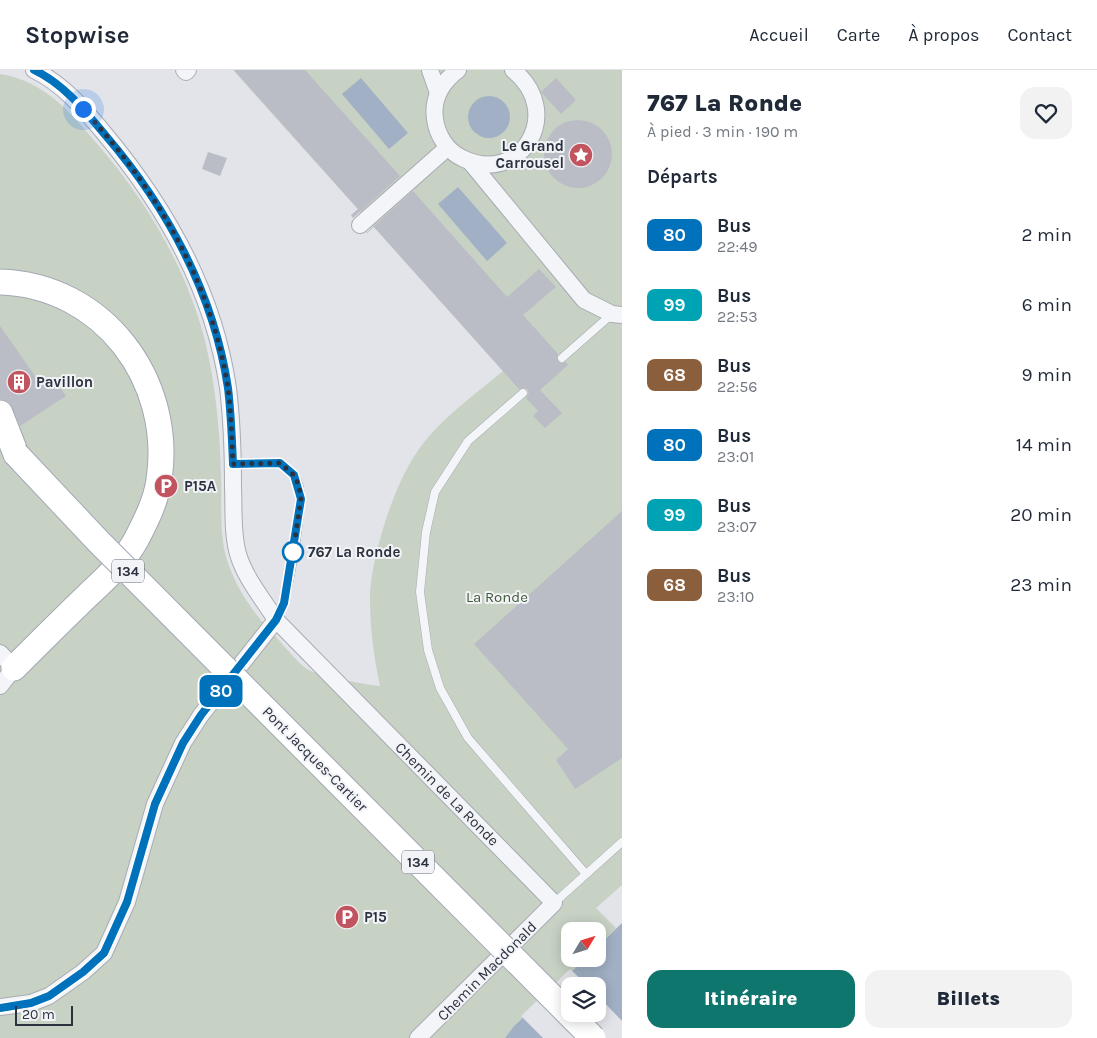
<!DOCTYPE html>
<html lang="fr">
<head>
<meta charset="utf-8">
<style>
  :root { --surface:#fff; --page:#f2f2f3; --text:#1f2937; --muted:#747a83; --line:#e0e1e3; --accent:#0f766e }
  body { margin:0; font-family:Karla,sans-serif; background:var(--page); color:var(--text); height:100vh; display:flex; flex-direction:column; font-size:19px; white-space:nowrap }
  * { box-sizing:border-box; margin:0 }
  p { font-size:16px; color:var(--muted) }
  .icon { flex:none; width:28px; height:28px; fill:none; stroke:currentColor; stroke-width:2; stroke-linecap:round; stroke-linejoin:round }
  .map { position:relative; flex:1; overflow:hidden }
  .details { display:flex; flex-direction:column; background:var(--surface); width:475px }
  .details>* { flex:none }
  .badge { padding:0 10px; border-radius:8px; font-size:18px; line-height:32px }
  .needle { width:32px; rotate:52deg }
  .buttons { position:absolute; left:561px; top:852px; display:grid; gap:10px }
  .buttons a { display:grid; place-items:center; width:45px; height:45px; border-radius:10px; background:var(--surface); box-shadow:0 2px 12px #0003; font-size:25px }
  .scale { position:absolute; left:15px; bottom:12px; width:58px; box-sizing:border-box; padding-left:5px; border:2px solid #2c323f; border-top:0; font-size:14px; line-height:18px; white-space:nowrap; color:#2c323f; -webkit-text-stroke:4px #f2f3f7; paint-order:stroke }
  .you { position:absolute; width:25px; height:25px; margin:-12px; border:4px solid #fff; border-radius:50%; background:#1a73e8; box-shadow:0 0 0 8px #1a73e833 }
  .map>.badge { position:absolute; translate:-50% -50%; box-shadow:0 0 0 2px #fff }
  h2 { padding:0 25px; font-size:19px; line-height:45px }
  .round { display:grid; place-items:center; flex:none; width:52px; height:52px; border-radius:15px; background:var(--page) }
  .summary { display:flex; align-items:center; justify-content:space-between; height:85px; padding:0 25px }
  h1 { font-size:24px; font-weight:800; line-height:38px }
  .button { display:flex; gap:10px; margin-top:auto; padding:10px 25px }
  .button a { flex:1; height:58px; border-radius:15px; background:var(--accent); color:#fff; font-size:20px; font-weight:800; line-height:58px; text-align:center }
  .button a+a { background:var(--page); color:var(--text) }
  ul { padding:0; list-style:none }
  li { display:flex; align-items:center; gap:15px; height:70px; padding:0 25px }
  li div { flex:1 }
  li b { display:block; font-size:19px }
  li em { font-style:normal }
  li .badge { min-width:55px; font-weight:700; text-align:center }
  header { display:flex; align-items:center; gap:30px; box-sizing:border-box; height:70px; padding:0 25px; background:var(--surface); border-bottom:1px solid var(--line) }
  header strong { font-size:24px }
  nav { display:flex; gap:28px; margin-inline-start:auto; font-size:18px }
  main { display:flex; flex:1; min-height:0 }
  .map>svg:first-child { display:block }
</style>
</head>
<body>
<header>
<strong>Stopwise</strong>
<nav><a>Accueil</a><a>Carte</a><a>À propos</a><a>Contact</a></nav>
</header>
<main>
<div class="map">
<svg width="622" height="968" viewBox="0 0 622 968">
  <rect width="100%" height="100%" fill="#e2e4e9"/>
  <path fill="#c7d2c4" d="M233,0h389v815l-26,23 20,20 -18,18v-15h-28v28h15l-72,68 -8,11h-505v-964c45,7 71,39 99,72 48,56 88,123 106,195 11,45 15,91 16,137 1,26 -2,56 6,82 10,31 28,55 50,78 8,9 24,29 34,33 10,5 56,14 69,15 -6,-29 -10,-57 -10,-87 0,-39 23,-111 45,-144 21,-33 58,-59 88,-84z"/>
  <g fill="#a1b0c5" fill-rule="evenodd">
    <path d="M361,8l47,55 -19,16 -47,-55z"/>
    <circle cx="489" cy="47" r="21"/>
    <path d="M458,117l49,56 -20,18 -49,-57z"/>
    <path d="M622,853v115h-117l8,-11 72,-68h13v-13zM570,916h28v28h-28z"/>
  </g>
  <path fill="#e2e4e9" d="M570,899l18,17h-18v28h28v-18l24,25v17h-79l-22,-22z"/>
  <g fill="#babdc5">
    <path d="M234,0h71l95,106 -47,42 -2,-3 7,-6z"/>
    <path d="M556,8l20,22 -15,14 -20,-22z"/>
    <circle cx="578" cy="84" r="34"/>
    <path d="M208,82l19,6 -7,18 -18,-7z"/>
    <path d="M413,121l94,106 32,-28 17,18 -33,28 35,39v7l3,2 5,-1 2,3 -28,25 22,23 -17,15 -12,-12 5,-5 -12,-13 3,-6 -2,-3h-8l-145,-162 -7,6h-1z"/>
    <path d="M0,256l42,60 11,-8 13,18 -46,30 -11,-24 -9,-3z"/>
    <path d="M622,441v247l-47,31 -19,-29 12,-11 -94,-105z"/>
  </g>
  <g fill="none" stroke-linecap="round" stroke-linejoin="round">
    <g stroke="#a8abb3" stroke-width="9">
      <g id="lane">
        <path d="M562,288l50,-44"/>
        <path d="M523,323l-55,48 -33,51 -9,40 -6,60 8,58 12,38 28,50 118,136"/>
        <path d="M233,394l47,-1c8,7 16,12 19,23 5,20 -9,94 -15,116 -1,6 -5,12 -8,18"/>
        <path d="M554,833l68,-61"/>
      </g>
    </g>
    <g stroke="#a8abb3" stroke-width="18">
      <g id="street">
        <path d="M34,0c29,14 50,39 70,63 61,73 110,159 124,255 4,33 5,66 5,99 1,22 -1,46 5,67 7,24 25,45 38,66l278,283 -136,135"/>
        <path d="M184,0l2,2 2,-2"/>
        <path d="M430,0l8,23"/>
        <path d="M458,0c-16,12 -26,28 -23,49 2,16 12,32 27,39 58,29 104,-45 51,-88"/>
        <path d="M471,93l113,137 28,14 10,1"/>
        <path d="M360,155l87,-77"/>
        <path d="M0,583l14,15 -14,18"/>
        <path d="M0,937l31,-4 18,-7 34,-24 21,-19 23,-51 28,-98 28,-61 18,-28 75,-95"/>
      </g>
    </g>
    <g stroke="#a3a8b4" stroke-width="27">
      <g id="primary">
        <path d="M0,212c103,3 174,98 159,198 -3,21 -13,41 -23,60 -12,22 -31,39 -49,56 -25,24 -49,48 -73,72"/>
        <path d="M0,343l16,41"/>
      </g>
    </g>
    <use href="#lane" stroke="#f4f5f8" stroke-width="8"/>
    <use href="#street" stroke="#f4f5f8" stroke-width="16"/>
    <use href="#primary" stroke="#fff" stroke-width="25"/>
    <g stroke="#a3a8b4" stroke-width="27" stroke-linecap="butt">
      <path id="primary-bridge" d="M16,384l82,87 495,497"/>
    </g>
    <use href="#primary-bridge" stroke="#fff" stroke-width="25"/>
  </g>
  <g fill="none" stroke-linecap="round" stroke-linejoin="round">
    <g stroke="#fff" stroke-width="11">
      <path id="line" d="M0,938l31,-5 18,-7 34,-24 21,-19 23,-51 28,-98 28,-61 18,-28 75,-95 8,-17 17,-104 -7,-24 -14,-12 -47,1c-1,-25 -2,-51 -5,-76 -14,-94 -61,-181 -122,-252 -21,-25 -42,-52 -72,-66"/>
    </g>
    <use href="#line" stroke="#0072bc" stroke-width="8"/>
    <path stroke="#2c323f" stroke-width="5" stroke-dasharray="0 9" d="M83,39c72,78 129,173 145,279 3,25 4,51 5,76l47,-1 14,12 5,11 2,13 -8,53"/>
  </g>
  <defs>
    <g id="sight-disc" transform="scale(1.25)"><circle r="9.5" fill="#c1545e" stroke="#f2f3f7"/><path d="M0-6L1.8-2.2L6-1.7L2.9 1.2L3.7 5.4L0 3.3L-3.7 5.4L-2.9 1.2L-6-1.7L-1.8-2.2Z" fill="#fff"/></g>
    <g id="building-disc" transform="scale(1.25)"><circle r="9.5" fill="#c1545e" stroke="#f2f3f7"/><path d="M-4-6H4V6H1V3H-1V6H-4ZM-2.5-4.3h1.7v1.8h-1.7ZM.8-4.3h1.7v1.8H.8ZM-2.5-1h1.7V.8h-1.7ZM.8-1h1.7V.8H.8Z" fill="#fff"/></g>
    <g id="parking-disc" transform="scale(1.25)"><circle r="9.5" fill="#c1545e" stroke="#f2f3f7"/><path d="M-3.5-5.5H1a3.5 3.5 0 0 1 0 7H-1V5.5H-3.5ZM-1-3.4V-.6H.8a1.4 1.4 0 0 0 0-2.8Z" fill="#fff"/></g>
  </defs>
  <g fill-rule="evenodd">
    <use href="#sight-disc" x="581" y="85"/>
    <use href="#building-disc" x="19" y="312"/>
    <use href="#parking-disc" x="166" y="416"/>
    <use href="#parking-disc" x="347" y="847"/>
  </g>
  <circle fill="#fff" stroke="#0072bc" stroke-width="2.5" cx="293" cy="482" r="10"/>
  <g text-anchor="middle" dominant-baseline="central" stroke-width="4" stroke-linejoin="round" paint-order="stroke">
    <g fill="#f2f3f7" stroke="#676c76" stroke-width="1">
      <rect x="112" y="489.5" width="32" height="23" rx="4"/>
      <rect x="402" y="780.5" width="32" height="23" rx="4"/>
    </g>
    <g font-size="14" font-weight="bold" fill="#2c323f">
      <text x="128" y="501">134</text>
      <text x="418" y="792">134</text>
    </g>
    <g font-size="15" font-weight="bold" fill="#2c323f" stroke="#f2f3f7" text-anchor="start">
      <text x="564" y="76" text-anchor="end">Le Grand<tspan x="564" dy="17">Carrousel</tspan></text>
      <text x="36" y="312">Pavillon</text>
      <text x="184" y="416">P15A</text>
      <text x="364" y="847">P15</text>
    </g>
    <g font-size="15" font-weight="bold" fill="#2c323f" stroke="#f2f3f7" text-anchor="start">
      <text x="308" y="482">767 La Ronde</text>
    </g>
    <g font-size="15" fill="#3e5a3a" stroke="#f2f3f7">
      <text x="497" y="527">La Ronde</text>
    </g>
    <g font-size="15" fill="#2c323f" stroke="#f2f3f7">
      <text transform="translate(315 689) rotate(45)">Pont Jacques-Cartier</text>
      <text transform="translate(447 724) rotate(45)">Chemin de La Ronde</text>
      <text transform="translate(487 901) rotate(-45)">Chemin Macdonald</text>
    </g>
  </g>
</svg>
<div class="buttons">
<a><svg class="needle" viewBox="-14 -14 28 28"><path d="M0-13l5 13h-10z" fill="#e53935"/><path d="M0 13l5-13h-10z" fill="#747a83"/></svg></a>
<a><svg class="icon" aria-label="layers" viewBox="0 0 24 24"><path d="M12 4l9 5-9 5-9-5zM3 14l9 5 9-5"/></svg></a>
</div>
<div class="scale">20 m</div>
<div class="you" style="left:83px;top:39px"></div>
<b class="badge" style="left:221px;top:621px;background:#0072bc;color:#fff">80</b>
</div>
<section class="details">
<div class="summary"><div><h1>767 La Ronde</h1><p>À pied · 3 min · 190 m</p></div><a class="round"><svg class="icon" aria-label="heart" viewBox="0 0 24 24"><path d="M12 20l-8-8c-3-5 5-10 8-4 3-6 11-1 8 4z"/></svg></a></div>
<h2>Départs</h2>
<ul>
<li><span class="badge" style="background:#0072bc;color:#fff">80</span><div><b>Bus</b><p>22:49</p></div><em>2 min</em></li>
<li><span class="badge" style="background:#00a3b4;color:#fff">99</span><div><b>Bus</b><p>22:53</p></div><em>6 min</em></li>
<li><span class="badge" style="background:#8b5e3c;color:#fff">68</span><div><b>Bus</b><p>22:56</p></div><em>9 min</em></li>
<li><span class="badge" style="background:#0072bc;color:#fff">80</span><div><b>Bus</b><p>23:01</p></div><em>14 min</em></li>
<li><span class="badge" style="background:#00a3b4;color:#fff">99</span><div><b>Bus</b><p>23:07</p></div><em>20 min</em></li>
<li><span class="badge" style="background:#8b5e3c;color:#fff">68</span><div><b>Bus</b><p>23:10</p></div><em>23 min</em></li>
</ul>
<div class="button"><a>Itinéraire</a><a>Billets</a></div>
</section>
</main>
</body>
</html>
